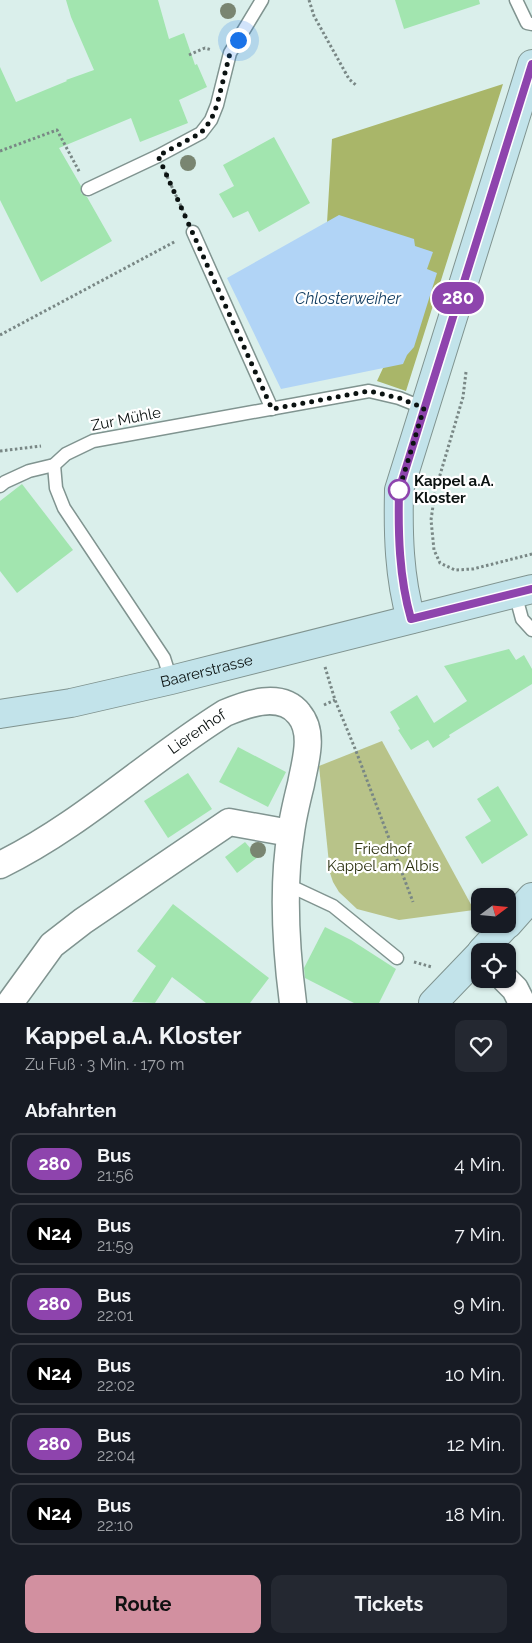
<!DOCTYPE html>
<html lang="de">
<head>
<meta charset="utf-8">
<style>
  :root { --surface:#171b24; --page:#242831; --text:#f1f3f6; --muted:#9ea1a6; --line:#363941; --accent:#d290a0 }
  body { margin:0; font-family:Raleway,sans-serif; background:var(--page); color:var(--text); height:100vh; display:flex; flex-direction:column; font-size:19px; white-space:nowrap }
  * { box-sizing:border-box; margin:0 }
  p { font-size:16px; color:var(--muted) }
  .icon { flex:none; width:28px; height:28px; fill:none; stroke:currentColor; stroke-width:2; stroke-linecap:round; stroke-linejoin:round }
  .map { position:relative; height:1003px; overflow:hidden }
  .details { display:flex; flex-direction:column; background:var(--surface); flex:1 }
  .details>* { flex:none }
  .badge { padding:0 10px; border-radius:16px; font-size:18px; line-height:32px }
  .needle { width:32px; rotate:74deg }
  .fabs { position:absolute; left:471px; top:888px; display:grid; gap:10px }
  .fabs a { display:grid; place-items:center; width:45px; height:45px; border-radius:10px; background:var(--surface); box-shadow:0 1px 4px #0004; font-size:25px }
  .you { position:absolute; width:25px; height:25px; margin:-12px; border:4px solid #fff; border-radius:50%; background:#1a73e8; box-shadow:0 0 0 8px #1a73e833 }
  .map>.badge { position:absolute; translate:-50% -50%; box-shadow:0 0 0 2px #fff }
  h2 { padding:0 25px; font-size:19px; line-height:45px }
  .round { display:grid; place-items:center; flex:none; width:52px; height:52px; border-radius:10px; background:var(--page) }
  .summary { display:flex; align-items:center; justify-content:space-between; height:85px; padding:0 25px }
  h1 { font-size:24px; font-weight:700; line-height:38px }
  .primary-button { display:flex; gap:10px; margin-top:auto; padding:10px 25px }
  .primary-button a { flex:1; height:58px; border-radius:10px; background:var(--accent); color:#111; font-size:20px; font-weight:700; line-height:58px; text-align:center }
  .primary-button a+a { background:var(--page); color:var(--text) }
  ul { padding:0; list-style:none }
  li { display:flex; align-items:center; gap:15px; height:62px; margin:0 10px 8px; padding:0 15px; border:2px solid var(--line); border-radius:10px }
  li div { flex:1 }
  li b { display:block; font-size:19px }
  li em { font-style:normal }
  li .badge { min-width:55px; font-weight:700; text-align:center }
  .map>svg:first-child { display:block }
</style>
</head>
<body>
<div class="map">
<svg width="532" height="1003" viewBox="0 0 532 1003">
  <rect width="100%" height="100%" fill="#daefeb"/>
  <path fill="#b8c389" d="M382,741l92,169 -75,10 -42,-11 -18,-17 -6,-10 -3,-9 -11,-107z"/>
  <path fill="#a9b669" d="M503,84l-97,307 -29,-10 50,-108 -100,-50 5,-84z"/>
  <path fill="#b1d4f6" d="M339,215l75,24 1,7 18,6 -6,17 10,4 -23,74 -7,8 -4,9 -122,25 -54,-111z"/>
  <g fill="#a2e5af">
    <path d="M66,0h92l11,39 15,-6 11,32 2,-1 10,23 -28,13 9,23 -48,19 -9,-24 -72,30 22,38v7l6,4 25,44 -71,41 -41,-82v-133l16,35 51,-21 -1,-1 28,-10 -23,-53z"/>
    <path d="M395,0h84l1,4 -76,25z"/>
    <path d="M274,137l36,66 -51,29 -11,-21 -15,7 -14,-24 15,-8 -11,-21z"/>
    <path d="M22,484l51,66 -56,43 -17,-22v-70z"/>
    <path d="M509,649l7,11 8,-5 8,14v15l-83,51 1,2 -17,11 -5,-8 -17,10 -13,-20 2,-1 -10,-17 27,-17 17,28 33,-22 -23,-35z"/>
    <path d="M238,747l48,25 -18,35 -49,-25z"/>
    <path d="M188,773l24,36 -44,29 -24,-37z"/>
    <path d="M498,786l30,49 -46,29 -17,-27 26,-16 -14,-22z"/>
    <path d="M245,842l13,15 -21,16 -12,-16z"/>
    <path d="M173,904l96,74 -19,25h-44l-34,-26 -17,26 -23,-1 24,-36 -19,-15z"/>
    <path d="M325,927l26,13 45,29 -17,34h-25l-49,-25 -1,-10z"/>
  </g>
  <g fill="none" stroke-linecap="round" stroke-linejoin="round">
    <g stroke="#809490" stroke-width="15">
      <g id="lane">
        <path d="M516,0l11,23 5,1"/>
        <path d="M88,189l70,-33 43,-23 10,-13 6,-15 13,-52 32,-53"/>
        <path d="M193,232l79,177"/>
        <path d="M54,465l2,23 8,20 100,150 7,22"/>
        <path d="M0,486l5,-4 24,-11 25,-6 12,-11 27,-13 276,-50 30,7 25,10"/>
        <path d="M515,593l7,26 10,11"/>
        <path d="M286,884l47,22 64,52"/>
      </g>
    </g>
    <g stroke="#809490" stroke-width="29">
      <g id="street">
        <path id="s1" d="M0,865c82,-40 148,-104 225,-152 21,-9 56,-22 74,1 16,19 6,48 2,70 -4,16 -8,32 -10,48 -9,54 -5,117 2,171"/>
        <path d="M505,979l10,10 7,14"/>
        <path d="M10,1003l42,-58 31,-24 146,-99 61,11"/>
      </g>
    </g>
    <g stroke="#809490" stroke-width="30">
      <g id="secondary">
        <path d="M411,619c-12,-42 -13,-85 -12,-129l133,-426"/>
        <path id="s2" d="M0,714l71,-11 100,-23 361,-91"/>
        <path d="M508,924l24,-27"/>
        <path d="M482,951l25,-27"/>
        <path d="M433,1003l47,-49"/>
      </g>
    </g>
    <g stroke="#798785" stroke-width="3" stroke-dasharray="2.5 2.5" stroke-linecap="butt">
      <path d="M309,0l5,16 35,63 8,7"/>
      <path d="M189,55l16,-7 7,2"/>
      <path d="M0,151l57,-21 23,43"/>
      <path d="M165,172l21,45"/>
      <path d="M0,335l176,-94"/>
      <path d="M466,372l-3,25 -28,95 -4,28 3,30 6,13 15,7 18,-1 59,-15"/>
      <path d="M0,451l41,-5"/>
      <path d="M325,667l10,33 21,51 57,151"/>
      <path d="M324,705l11,-5"/>
      <path d="M414,962l18,5"/>
    </g>
    <use href="#lane" stroke="#fff" stroke-width="12"/>
    <use href="#street" stroke="#fff" stroke-width="26"/>
    <use href="#secondary" stroke="#c2e3ea" stroke-width="28"/>
  </g>
  <g fill="#798571">
    <circle cx="228" cy="11" r="8"/>
    <circle cx="188" cy="163" r="8"/>
    <circle cx="258" cy="850" r="8"/>
  </g>
  <g fill="none" stroke-linecap="round" stroke-linejoin="round">
    <g stroke="#fff" stroke-width="11">
      <path id="line" d="M532,64l-133,426c-1,43 0,87 12,129l121,-30"/>
    </g>
    <use href="#line" stroke="#8e44ad" stroke-width="8"/>
    <path stroke="#0b1211" stroke-width="5" stroke-dasharray="0 9" d="M238,40l-8,13 -13,52 -6,15 -10,13 -43,23 114,253 97,-18 30,7 25,10 -25,82"/>
  </g>
  <circle fill="#fff" stroke="#8e44ad" stroke-width="2.5" cx="399" cy="490" r="10"/>
  <g text-anchor="middle" dominant-baseline="central" stroke-width="4.5" stroke-linejoin="round" paint-order="stroke">
    <g font-size="15" fill="#0b1211" stroke="#fff">
      <text transform="translate(126 419) rotate(-11)">Zur Mühle</text>
      <text stroke="none"><textPath href="#s2" startOffset="211">Baarerstrasse</textPath></text>
      <text stroke="none"><textPath href="#s1" startOffset="238">Lierenhof</textPath></text>
    </g>
    <g font-size="15" font-weight="bold" fill="#0b1211" stroke="#fff" text-anchor="start">
      <text x="414" y="481">Kappel a.A.<tspan x="414" dy="17">Kloster</tspan></text>
    </g>
    <g font-size="15" fill="#2a2f0e" stroke="#fff">
      <text x="383" y="849">Friedhof<tspan x="383" dy="17">Kappel am Albis</tspan></text>
    </g>
    <g font-size="16" font-style="italic" fill="#164165" stroke="#fff">
      <text x="348" y="298">Chlosterweiher</text>
    </g>
  </g>
</svg>
<div class="fabs">
<a><svg class="needle" viewBox="-14 -14 28 28"><path d="M0-13l5 13h-10z" fill="#e53935"/><path d="M0 13l5-13h-10z" fill="#9ea1a6"/></svg></a>
<a><svg class="icon" aria-label="locate" viewBox="0 0 24 24"><circle cx="12" cy="12" r="6"/><path d="M12 2v4M12 18v4M2 12h4M18 12h4"/></svg></a>
</div>
<div class="you" style="left:238px;top:40px"></div>
<b class="badge" style="left:458px;top:298px;background:#8e44ad;color:#fff">280</b>
</div>
<section class="details">
<div class="summary"><div><h1>Kappel a.A. Kloster</h1><p>Zu Fuß · 3 Min. · 170 m</p></div><a class="round"><svg class="icon" aria-label="heart" viewBox="0 0 24 24"><path d="M12 20l-8-8c-3-5 5-10 8-4 3-6 11-1 8 4z"/></svg></a></div>
<h2>Abfahrten</h2>
<ul>
<li><span class="badge" style="background:#8e44ad;color:#fff">280</span><div><b>Bus</b><p>21:56</p></div><em>4 Min.</em></li>
<li><span class="badge" style="background:#000;color:#fff">N24</span><div><b>Bus</b><p>21:59</p></div><em>7 Min.</em></li>
<li><span class="badge" style="background:#8e44ad;color:#fff">280</span><div><b>Bus</b><p>22:01</p></div><em>9 Min.</em></li>
<li><span class="badge" style="background:#000;color:#fff">N24</span><div><b>Bus</b><p>22:02</p></div><em>10 Min.</em></li>
<li><span class="badge" style="background:#8e44ad;color:#fff">280</span><div><b>Bus</b><p>22:04</p></div><em>12 Min.</em></li>
<li><span class="badge" style="background:#000;color:#fff">N24</span><div><b>Bus</b><p>22:10</p></div><em>18 Min.</em></li>
</ul>
<div class="primary-button"><a>Route</a><a>Tickets</a></div>
</section>
</body>
</html>
